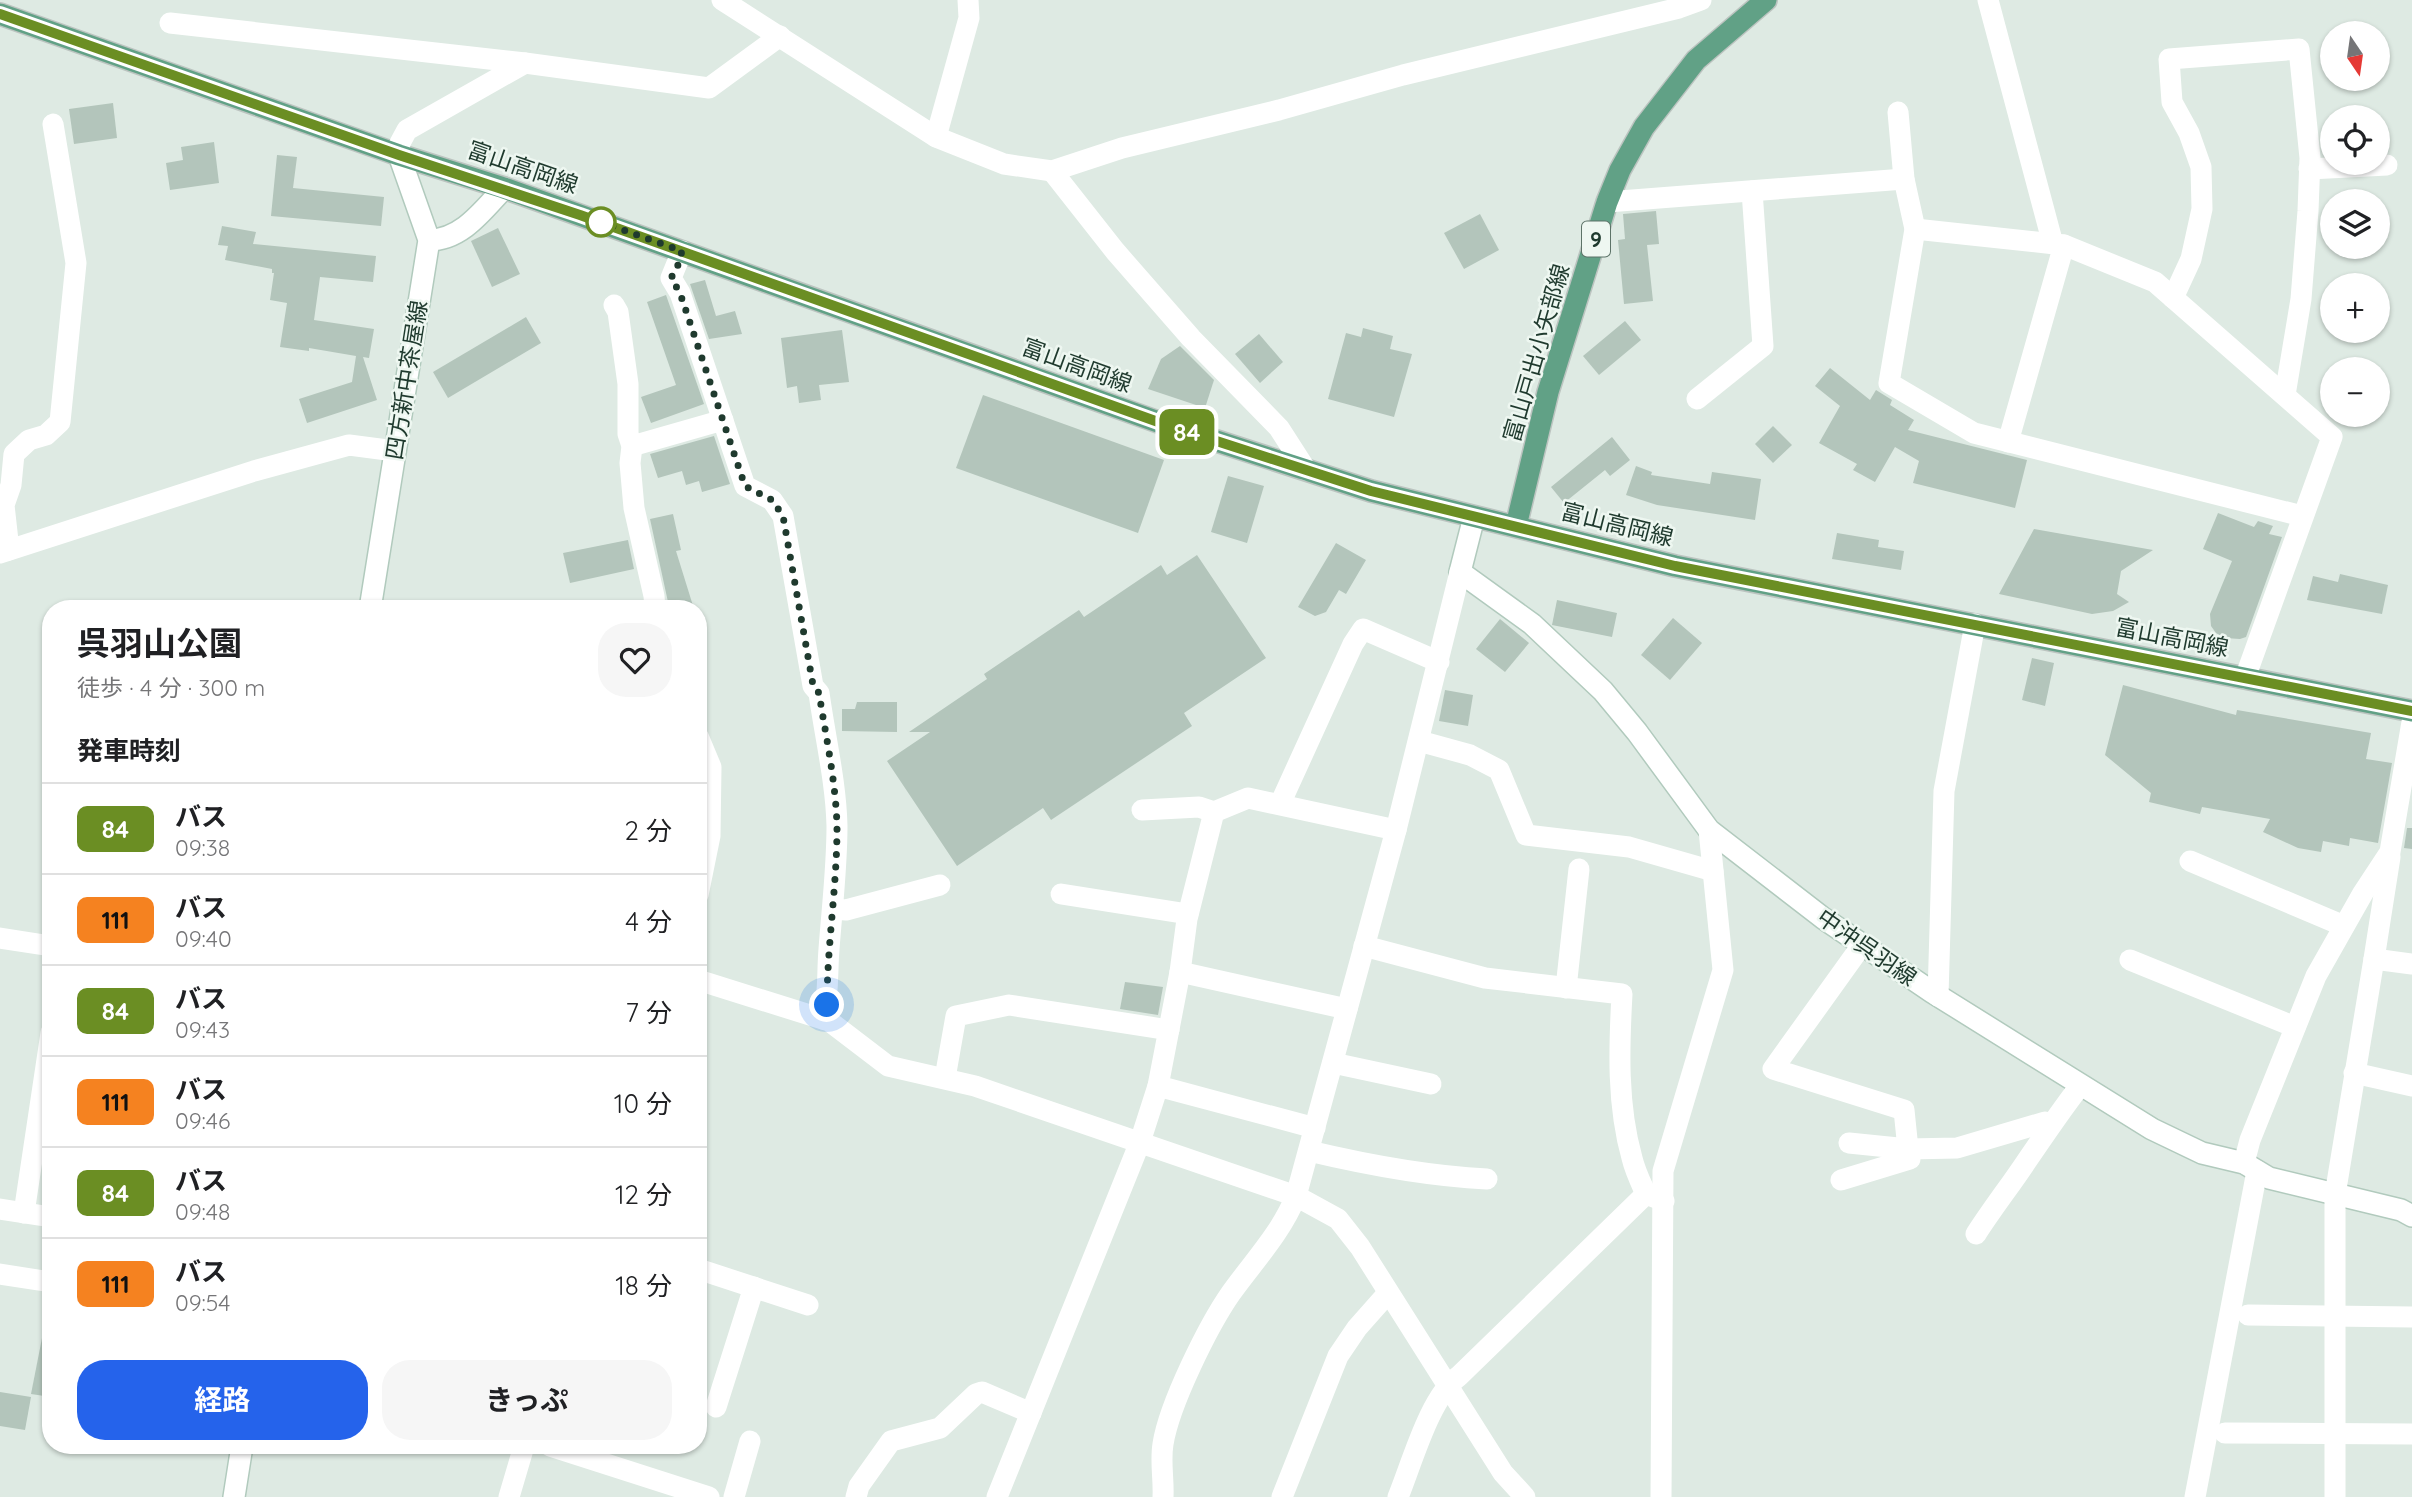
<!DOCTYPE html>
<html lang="ja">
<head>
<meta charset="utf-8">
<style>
  :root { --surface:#fff; --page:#f6f6f6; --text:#202124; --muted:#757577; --line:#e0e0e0; --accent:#2563eb }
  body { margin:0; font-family:Quicksand,"Noto Sans JP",sans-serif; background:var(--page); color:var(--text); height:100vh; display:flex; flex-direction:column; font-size:26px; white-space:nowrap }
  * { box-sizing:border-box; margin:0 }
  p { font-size:23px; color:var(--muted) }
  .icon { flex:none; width:38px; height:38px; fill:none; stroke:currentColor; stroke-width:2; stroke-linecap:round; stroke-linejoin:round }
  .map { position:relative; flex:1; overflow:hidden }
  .sheet { position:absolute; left:42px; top:600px; width:665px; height:854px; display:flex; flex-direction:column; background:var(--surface); border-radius:28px; box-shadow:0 2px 5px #0004 }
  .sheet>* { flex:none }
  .badge { padding:0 14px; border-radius:10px; font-size:24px; line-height:46px }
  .needle { width:46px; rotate:167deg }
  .fabs { position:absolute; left:2320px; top:21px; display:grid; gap:14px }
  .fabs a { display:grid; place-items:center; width:70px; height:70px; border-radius:50%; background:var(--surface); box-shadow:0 2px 5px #0004; font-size:35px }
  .you { position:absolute; width:35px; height:35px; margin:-18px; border:5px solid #fff; border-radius:50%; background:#1a73e8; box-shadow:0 0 0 10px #1a73e833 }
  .map>.badge { position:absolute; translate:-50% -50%; box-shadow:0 0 0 4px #fff }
  h2 { padding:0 35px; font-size:26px; line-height:63px }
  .round { display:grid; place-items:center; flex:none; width:74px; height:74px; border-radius:28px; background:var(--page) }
  .overview { display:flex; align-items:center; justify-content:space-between; height:119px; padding:0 35px }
  h1 { font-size:33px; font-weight:700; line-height:52px }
  .button { display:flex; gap:14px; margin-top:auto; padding:14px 35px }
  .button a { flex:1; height:80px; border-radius:28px; background:var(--accent); color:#fff; font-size:28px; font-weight:700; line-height:80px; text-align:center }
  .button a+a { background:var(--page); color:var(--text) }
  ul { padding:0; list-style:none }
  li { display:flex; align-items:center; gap:21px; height:91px; padding:0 35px; border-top:2px solid var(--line) }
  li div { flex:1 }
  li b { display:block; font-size:26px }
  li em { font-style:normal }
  li .badge { min-width:77px; font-weight:700; text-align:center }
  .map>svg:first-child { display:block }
</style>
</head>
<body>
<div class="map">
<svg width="2412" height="1497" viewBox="0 0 2412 1497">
  <rect width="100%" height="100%" fill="#deeae3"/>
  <g fill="#b3c5bb">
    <path d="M113,103l4,35 -43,6 -5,-35z"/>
    <path d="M214,142l5,41 -49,7 -4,-27 17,-3 -2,-13z"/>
    <path d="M277,155l20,2 -4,31 91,9 -3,29 -110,-10z"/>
    <path d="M1656,211l3,33 -12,1 6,56 -29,3 -6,-64 7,-1 -2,-25z"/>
    <path d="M1480,214l19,36 -35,19 -20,-36z"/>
    <path d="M222,226l34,6 -3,12 123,12 -3,26 -53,-5 -6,43 60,9 -5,29 -6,-1 14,43 -70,23 -8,-24 53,-17 4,-26 -47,-8v3l-29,-4 7,-44 -17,-3 4,-27h-2v-4l-47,-9 3,-14 -10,-1z"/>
    <path d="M498,228l22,46 -28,13 -21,-46z"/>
    <path d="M705,280l11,36 19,-5 7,23 -33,5 -19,-55z"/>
    <path d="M666,295l38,109 -53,19 -10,-26 35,-12 -29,-83z"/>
    <path d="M526,317l15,26 -93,55 -15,-26z"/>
    <path d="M1625,321l16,19 -42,35 -16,-19z"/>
    <path d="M1363,328l30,8 -3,13 22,5 -18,63 -66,-18 18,-66 15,4z"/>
    <path d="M842,330l7,52 -30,3 2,15 -22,3 -2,-17 -10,2 -6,-50z"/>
    <path d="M1259,334l24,28 -23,21 -25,-29z"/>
    <path d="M1180,346l34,34 -9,28 -57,-19 13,-30z"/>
    <path d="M1830,368l40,32 6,-10 16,10 -2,5 24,15 -6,10 119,30 -12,48 -102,-25 6,-22 -24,-14 -20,35 -22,-12 4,-6 -38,-21 21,-37 -25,-20z"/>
    <path d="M983,395l181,65 -26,73 -182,-65z"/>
    <path d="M1773,426l19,19 -19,18 -18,-19z"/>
    <path d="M714,436l16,48 -28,8 -3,-11 -13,4 -4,-14 -24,7 -8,-24z"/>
    <path d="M1612,437l18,23 -20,16 -5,-6 -41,33 -13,-16z"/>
    <path d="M1636,466l16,6 -1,3 59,9 2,-12 49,7 -6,41 -98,-15 -31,-10z"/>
    <path d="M1228,476l36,10 -17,57 -36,-11z"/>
    <path d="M2218,513l36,14 4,-6 15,5 -4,8 13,3 -36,100 -6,2 -15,-1 -9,-5 -5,-7 -1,-12 22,-53 -29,-12z"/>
    <path d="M673,514l8,36 -5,1 18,58h-24l-2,-7 -18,-83z"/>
    <path d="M2034,529l119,21 -32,21 -4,23 12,8 -16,9 -21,3 -93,-20z"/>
    <path d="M1837,533l42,7 -1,7 26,4 -3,19 -69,-11z"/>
    <path d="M628,540l6,29 -64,14 -7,-30z"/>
    <path d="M1336,543l30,17 -20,34 -7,-4 -13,22 -11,4 -17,-9z"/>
    <path d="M1197,555l69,103 -82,55 8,13 -141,94 -8,-12 -86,58 -70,-105 43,-29h-21l78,-53 -3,-5 95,-64 5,7 77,-52 6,10z"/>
    <path d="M2340,574l48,11 -6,29 -75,-14 6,-24 25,6z"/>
    <path d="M1557,600l60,13 -5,24 -60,-12z"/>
    <path d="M1673,618l29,25 -32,37 -29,-25z"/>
    <path d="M1500,619l29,24 -24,29 -29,-23z"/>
    <path d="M2032,658l22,5 -9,43 -23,-6z"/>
    <path d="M2123,685l113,30 1,-5 134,23 -5,26 26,4 -14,80 -28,-5 -1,8 -26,-5 -2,11 -23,-4 -35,-16 7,-13 -68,-12 -2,7 -51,-12 2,-9 -46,-38z"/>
    <path d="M1445,690l28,5 -5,31 -29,-5z"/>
    <path d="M857,702h40v30l-55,-1v-22h13z"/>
    <path d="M2407,828h5v21l-8,-1z"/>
    <path d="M1125,982l38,5 -5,28 -38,-6z"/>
    <path d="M43,1333h8v64l-20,-3z"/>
    <path d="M0,1392l31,5 -6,33 -25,-4z"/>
  </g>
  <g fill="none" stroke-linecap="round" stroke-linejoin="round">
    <g stroke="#b1cabd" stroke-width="24">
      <g id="secondary">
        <path d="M429,240c33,0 54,-30 75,-52"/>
        <path d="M1474,517l-14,55 72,52 71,67 34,41 72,98 114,88 109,74 220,137 50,24 42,10 25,15 132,32 11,6"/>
        <path d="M370,609l59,-369 -30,-85"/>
        <path d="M234,1497l8,-51"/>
      </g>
    </g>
    <g stroke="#bcc4c0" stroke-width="24">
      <g id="primary">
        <path d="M0,14l399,141 105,33 657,235 210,68 304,75 737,145"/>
        <path d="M1516,526l32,-134 59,-190 13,-32 24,-43 52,-67 70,-60"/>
      </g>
    </g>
    <g stroke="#fff" stroke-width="21">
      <path d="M722,0l214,137 68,27 48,7 70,-23 157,-38 124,-35 276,-67 22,-8"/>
      <path d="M1988,0l65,244"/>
      <path d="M170,23l355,40"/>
      <path d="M1898,112l6,67 11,50 -26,154 85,50 328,83"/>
      <path d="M936,137l33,-119 -1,-18"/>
      <path d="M399,155l1,-12 7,-13 118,-67 184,25 71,-52"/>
      <path d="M2309,169l78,-4"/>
      <path d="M1052,171l63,80 76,87 88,90 27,42"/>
      <path d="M1607,202l297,-23"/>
      <path d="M1915,229l149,16 91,37 177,155 -87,241"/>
      <path d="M682,251l-11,27 9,15 65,193 27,14 11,16 30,170 6,7c6,44 17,89 18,133 0,42 -5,82 -8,123 -2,23 0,47 -6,70"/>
      <path d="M2173,298l18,-39 11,-50 -1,-42 -12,-34 -17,-31 -3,-43 130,-10 11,109 -2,53 -7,88 -16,96"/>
      <path d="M614,305l4,7 10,72v50l4,12 -2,17 4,45 20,88 1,13"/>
      <path d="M1697,399l66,-53 -11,-155"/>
      <path d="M2008,442l56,-197"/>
      <path d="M632,446l91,-26"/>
      <path d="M9,550l-5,-45 7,-20 3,-31 15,-14 17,-5 14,-13 16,-159 -23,-139"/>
      <path d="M698,736l13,31 -1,69 -12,59"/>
      <path d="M1419,741l51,14 29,15 27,65 103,12 84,24"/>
      <path d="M1280,804l73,-160 10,-15 76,33"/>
      <path d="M1142,810l57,-3 15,5"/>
      <path d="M2390,857l-16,102 38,5"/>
      <path d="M2190,861l154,65"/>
      <path d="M1061,894l127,20"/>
      <path d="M833,909l13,1 94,-25"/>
      <path d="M0,938l51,8"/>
      <path d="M1364,946l121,32 137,16c-3,54 -5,111 10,164 3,13 9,25 14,36l18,7"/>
      <path d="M2130,960l165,67"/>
      <path d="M1180,972l167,37"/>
      <path d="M698,980l131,41 59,45 87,20 321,110 42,23 22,28 143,226 22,24"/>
      <path d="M1566,988l13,-119"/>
      <path d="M1938,996l6,-205 31,-167"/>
      <path d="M1333,1063l98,21"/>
      <path d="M2354,1073l58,13"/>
      <path d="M945,1078l11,-62 53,-11 160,25"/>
      <path d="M1158,1086l157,42"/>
      <path d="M1849,1143l59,6 -4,-39 -131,-41 89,-124"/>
      <path d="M1309,1151c59,14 117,25 178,28"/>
      <path d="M2244,1163l6,-23 66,-164 47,-83 27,-41 22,-130"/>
      <path d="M1841,1180l69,-21 -2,-10 49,-1 88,-26 6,1"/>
      <path d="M0,1209l51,8"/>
      <path d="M24,1213l27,-180"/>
      <path d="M1976,1234c16,-25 34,-48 50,-72 18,-26 35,-52 54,-76"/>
      <path d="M698,1269l110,36"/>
      <path d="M0,1274l51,8"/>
      <path d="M2248,1315l164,2"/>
      <path d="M716,1407l38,-120"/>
      <path d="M2225,1433l187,1"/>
      <path d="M550,1446l159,51"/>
      <path d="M509,1497l15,-51"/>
      <path d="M734,1497l16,-56"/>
      <path d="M856,1497l3,-11 32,-45 49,-13 36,-34 6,-2 49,21"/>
      <path d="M997,1497l143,-355 18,-56 22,-114 7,-53 27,-107 34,-14 148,32"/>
      <path d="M1282,1497l56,-141 19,-28 31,-35"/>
      <path d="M1398,1497c14,-34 32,-101 61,-121l187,-182"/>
      <path d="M1661,1497l2,-326 60,-201 -14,-140"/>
      <path d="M2195,1497l62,-326"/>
      <path d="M2335,1497v-302l39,-236"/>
    </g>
    <g stroke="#fff" stroke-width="21">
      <path d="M0,553l254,-82 95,-26 46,6"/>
      <path d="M1163,1497c1,-18 -3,-35 0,-53 6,-39 45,-118 68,-151 23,-32 50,-60 65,-97l100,-366 64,-258"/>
    </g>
    <use href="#secondary" stroke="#fff" stroke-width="21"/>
    <use href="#primary" stroke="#61a186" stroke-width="21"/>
  </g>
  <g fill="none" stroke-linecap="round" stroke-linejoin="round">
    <g stroke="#fff" stroke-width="16">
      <path id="line" d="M0,14l399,141 181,60 581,208 210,68 304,75 737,145"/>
    </g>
    <use href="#line" stroke="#6b8e23" stroke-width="10"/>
    <path stroke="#1f3a2e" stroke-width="7" stroke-dasharray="0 12.6" d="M601,222l81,29 -5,17 -6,10 9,15 65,193 27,14 11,16 30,169 6,8c7,44 17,90 18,134 0,60 -10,118 -10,178"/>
  </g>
  <circle fill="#fff" stroke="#6b8e23" stroke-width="3.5" cx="601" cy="222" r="14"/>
  <g text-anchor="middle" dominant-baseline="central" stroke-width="5" stroke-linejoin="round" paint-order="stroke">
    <rect fill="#eef7f1" stroke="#5d7368" stroke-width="2" x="1582" y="221.5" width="28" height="35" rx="5"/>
    <g font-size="21" font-weight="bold" fill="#1f3a2e">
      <text x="1596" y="239">9</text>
    </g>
    <g font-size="23" fill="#1f3a2e" stroke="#eef7f1">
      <text transform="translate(523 167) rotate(19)">富山高岡線</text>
      <text transform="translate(1536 353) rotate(-74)">富山戸出小矢部線</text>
      <text transform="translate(1077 365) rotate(20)">富山高岡線</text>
      <text transform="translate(406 380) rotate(-81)">四方新中茶屋線</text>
      <text transform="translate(1617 524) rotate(14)">富山高岡線</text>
      <text transform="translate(2172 637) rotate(11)">富山高岡線</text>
      <text transform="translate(1867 947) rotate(35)">中沖呉羽線</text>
    </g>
  </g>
</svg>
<div class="fabs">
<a><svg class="needle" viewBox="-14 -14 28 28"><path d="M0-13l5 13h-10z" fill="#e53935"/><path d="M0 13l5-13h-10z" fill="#757577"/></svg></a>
<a><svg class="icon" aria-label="locate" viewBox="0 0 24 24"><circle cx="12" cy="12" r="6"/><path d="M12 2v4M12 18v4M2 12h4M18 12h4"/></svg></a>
<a><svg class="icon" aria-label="layers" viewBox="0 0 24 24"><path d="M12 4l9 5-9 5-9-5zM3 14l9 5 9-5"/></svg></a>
<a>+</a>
<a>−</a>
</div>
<div class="you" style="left:827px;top:1005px"></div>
<b class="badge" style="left:1187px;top:432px;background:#6b8e23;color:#fff">84</b>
<section class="sheet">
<div class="overview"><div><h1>呉羽山公園</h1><p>徒歩 · 4 分 · 300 m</p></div><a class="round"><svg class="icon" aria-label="heart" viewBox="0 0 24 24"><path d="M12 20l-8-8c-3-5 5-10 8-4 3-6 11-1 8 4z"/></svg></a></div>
<h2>発車時刻</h2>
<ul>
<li><span class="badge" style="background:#6b8e23;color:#fff">84</span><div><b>バス</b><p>09:38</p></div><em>2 分</em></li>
<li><span class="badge" style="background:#f58220;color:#111">111</span><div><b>バス</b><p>09:40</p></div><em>4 分</em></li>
<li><span class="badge" style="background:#6b8e23;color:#fff">84</span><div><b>バス</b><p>09:43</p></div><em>7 分</em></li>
<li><span class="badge" style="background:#f58220;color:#111">111</span><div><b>バス</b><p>09:46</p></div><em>10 分</em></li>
<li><span class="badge" style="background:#6b8e23;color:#fff">84</span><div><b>バス</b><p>09:48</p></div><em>12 分</em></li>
<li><span class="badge" style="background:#f58220;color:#111">111</span><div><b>バス</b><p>09:54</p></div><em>18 分</em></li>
</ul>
<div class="button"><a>経路</a><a>きっぷ</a></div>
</section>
</div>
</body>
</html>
